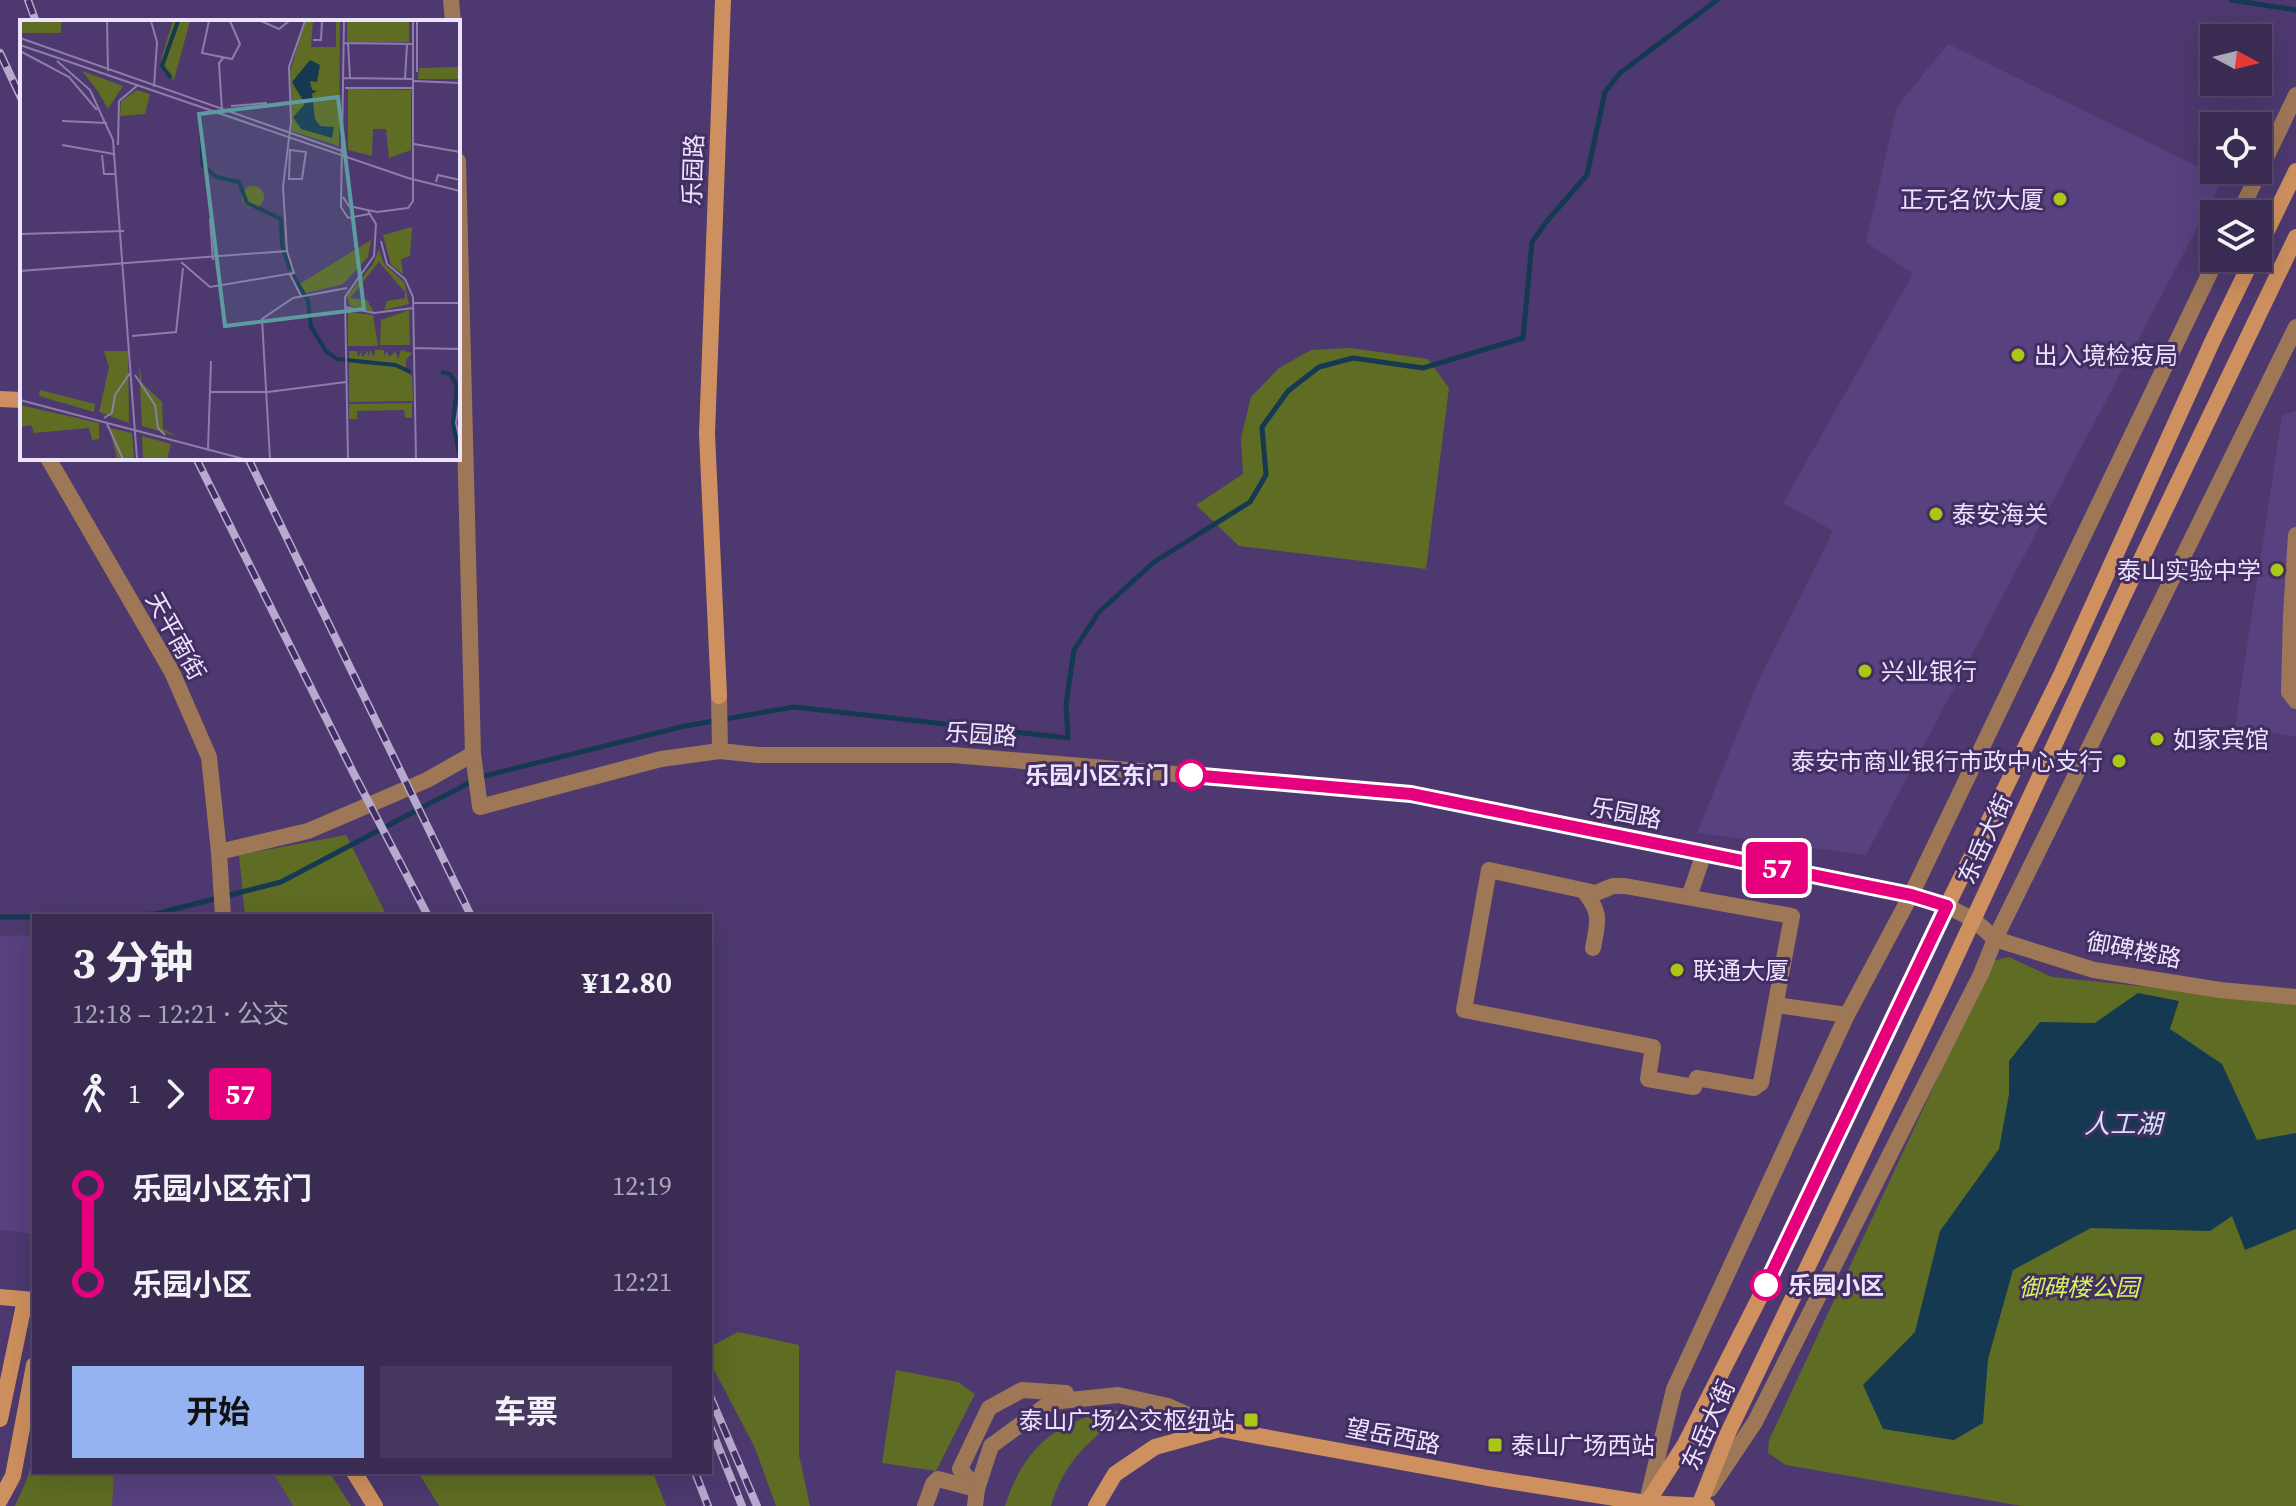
<!DOCTYPE html>
<html lang="zh">
<head>
<meta charset="utf-8">
<style>
  :root { --surface:#3a2b53; --page:#45375d; --text:#f1f3f6; --muted:#aba7b8; --line:#54476a; --accent:#95b2f1 }
  body { margin:0; font-family:"Source Serif 4","Noto Sans SC",serif; background:var(--page); color:var(--text); height:100vh; display:flex; flex-direction:column; font-size:30px; white-space:nowrap }
  * { box-sizing:border-box; margin:0 }
  p { font-size:26px; color:var(--muted) }
  .icon { flex:none; width:44px; height:44px; fill:none; stroke:currentColor; stroke-width:2; stroke-linecap:round; stroke-linejoin:round }
  .map { position:relative; flex:1; overflow:hidden }
  .sheet { position:absolute; left:32px; top:914px; width:680px; height:560px; display:flex; flex-direction:column; background:var(--surface); border-radius:0px; box-shadow:0 8px 32px #0002,0 0 0 2px var(--line) }
  .sheet>* { flex:none }
  .badge { padding:0 16px; border-radius:6px; font-size:28px; line-height:52px }
  .needle { width:52px; rotate:97deg }
  .controls { position:absolute; left:2200px; top:24px; display:grid; gap:16px }
  .controls a { display:grid; place-items:center; width:72px; height:72px; border-radius:0px; background:var(--surface); box-shadow:0 8px 32px #0002,0 0 0 2px var(--line); font-size:40px }
  .map>.badge { position:absolute; translate:-50% -50%; box-shadow:0 0 0 4px #fff }
  .legs { display:flex; align-items:center; gap:12px; height:88px; padding:0 40px; font-size:26px }
  .legs p { margin-inline-start:auto }
  .overview { display:flex; align-items:center; justify-content:space-between; height:136px; padding:0 40px }
  h1 { font-size:44px; font-weight:700; line-height:60px }
  .action { display:flex; gap:16px; margin-top:auto; padding:16px 40px }
  .action a { flex:1; height:92px; border-radius:0px; background:var(--accent); color:#111; font-size:32px; font-weight:700; line-height:92px; text-align:center }
  .action a+a { background:var(--page); color:var(--text) }
  ul { padding:0 40px; list-style:none }
  li { display:flex; align-items:center; gap:28px; height:96px; font-size:30px }
  li i { display:grid; place-items:center; width:12px; height:100%; margin:0 10px; background:currentColor }
  li i::after { content:''; width:20px; height:20px; margin:-10px; border:6px solid; border-radius:50%; background:var(--surface) }
  li p { margin-inline-start:auto }
  li:first-child i { background:linear-gradient(#0000 50%,currentColor 0) }
  li:last-child i { background:linear-gradient(currentColor 50%,#0000 0) }
  .map>svg:first-child { display:block }
</style>
</head>
<body>
<div class="map">
<svg width="2296" height="1506" viewBox="0 0 2296 1506">
  <rect width="100%" height="100%" fill="#4d396f"/>
  <g fill="#58417f">
    <path d="M1948,44l275,135 -357,676 -169,-22 62,-153 74,-149 -50,-28 130,-229 -47,-32 31,-135z"/>
    <path d="M2296,411v326l-61,-11 47,-311z"/>
    <path d="M34,935v299l-34,-4v-294z"/>
    <path d="M34,1454v18h295l22,34h-336l12,-27z"/>
  </g>
  <g fill="#5e6c24">
    <path d="M1351,348l77,11 21,29 -23,181 -187,-23 -43,-41 47,-31 -2,-36 10,-41 28,-29 32,-18z"/>
    <path d="M346,835l41,81h-142l-6,-61z"/>
    <path d="M2009,957l43,20 244,25v504h-274l-236,-41 -18,-12 1,-13 223,-479z"/>
    <path d="M738,1332l61,13v110l11,51h-34l-21,-58 -45,-86v-15z"/>
    <path d="M896,1370l62,12 17,12 -39,77 -54,-8z"/>
    <path d="M1115,1410l8,6c-36,25 -59,47 -72,90h-46c19,-58 50,-85 110,-96z"/>
    <path d="M34,1454v18h80l-2,34h-97l12,-27z"/>
    <path d="M273,1472h56l22,34h-58z"/>
    <path d="M418,1472h235l13,34h-227z"/>
  </g>
  <path fill="#143951" d="M2138,993l41,8 -9,28 52,35 35,76 39,-7v96l-51,21 -13,-34 -22,15 -119,-3 -78,42 -25,89 -5,64 -29,17 -71,-11 -20,-44 52,-53 25,-101 59,-82 10,-55v-33l31,-39 55,1z"/>
  <g fill="none" stroke-linecap="round" stroke-linejoin="round">
    <g stroke="#143951" stroke-width="5">
      <path d="M2231,0l65,10"/>
      <path d="M76,916l79,-2 126,-32 199,-105 205,-51 109,-19 274,31 -2,-34 8,-54 25,-38 55,-50 96,-60 16,-27 -4,-48 26,-36 31,-24 34,-9 70,10 100,-30 9,-96 15,-21 40,-46 18,-83 15,-19 97,-73"/>
      <path d="M0,917h34"/>
    </g>
    <g stroke="#9e7757" stroke-width="16">
      <path d="M451,0l2,22"/>
      <path d="M458,161l15,593 7,53 181,-48 59,-8"/>
      <path d="M2239,214l57,-119"/>
      <path d="M48,458l124,214 37,85 10,95 4,64"/>
      <path d="M2296,535l-5,81 -2,76 7,9"/>
      <path d="M719,696l1,55 38,4h195l458,39 500,101 36,11 27,14 21,19 99,31 126,20 76,7"/>
      <path d="M219,852l89,-21 119,-51 46,-26"/>
      <path d="M1489,870l107,23 17,-7h12l167,30 -31,167 -7,5 -57,-10 -3,9 -46,-8 5,-32 -189,-37z"/>
      <path d="M1584,891c18,23 14,30 9,57"/>
      <path d="M1689,897l15,-44"/>
      <path d="M1776,1005l71,10"/>
      <path d="M977,1489l-17,-20 29,-61 33,-18 44,3"/>
      <path d="M1710,1489l45,-67 226,-448 14,-35 301,-612"/>
      <path d="M1647,1501l27,-112 173,-374 64,-120 306,-637"/>
      <path d="M925,1506l8,-22 5,-5 38,10"/>
      <path d="M975,1506l2,-17 14,-43 60,-44 67,-7 50,11 52,23"/>
    </g>
    <g stroke="#ce905e" stroke-width="16">
      <path d="M2258,249l38,-78"/>
      <path d="M0,399l22,1"/>
      <path d="M719,696l-12,-262 16,-434"/>
      <path d="M0,1297l34,3"/>
      <path d="M0,1419l25,-119"/>
      <path d="M354,1472l21,34"/>
      <path d="M0,1500l13,-24 21,-111"/>
      <path d="M1096,1506l19,-32 40,-27 65,-18 268,49 158,25 61,3"/>
      <path d="M1645,1506l40,-62 80,-157 182,-381 114,-231 152,-335 40,-82"/>
      <path d="M1699,1506l28,-71 214,-446 183,-394 172,-358"/>
    </g>
    <g stroke="#b6aace" stroke-width="8">
      <g id="rail">
        <path d="M28,0l8,22"/>
        <path d="M0,53l22,47"/>
        <path d="M196,458l158,316 74,142"/>
        <path d="M248,458l223,458"/>
        <path d="M710,1396l47,110"/>
        <path d="M710,1426l32,80"/>
        <path d="M695,1472l13,34"/>
      </g>
    </g>
    <use href="#rail" stroke="#432e63" stroke-width="5" stroke-dasharray="15" stroke-linecap="butt"/>
  </g>
  <g fill="none" stroke-linecap="round" stroke-linejoin="round">
    <g stroke="#fff" stroke-width="18">
      <path id="line-1" d="M1191,775l220,19 500,101 36,11 -181,379"/>
    </g>
    <use href="#line-1" stroke="#e6007e" stroke-width="12"/>
  </g>
  <g fill="#aac716" stroke="#432e63" stroke-width="3">
    <circle cx="2060" cy="199" r="8"/>
    <circle cx="2018" cy="355" r="8"/>
    <circle cx="1936" cy="514" r="8"/>
    <circle cx="2277" cy="570" r="8"/>
    <circle cx="1865" cy="671" r="8"/>
    <circle cx="2157" cy="739" r="8"/>
    <circle cx="2119" cy="761" r="8"/>
    <circle cx="1677" cy="970" r="8"/>
    <rect x="1243" y="1412" width="16" height="16" rx="4"/>
    <rect x="1487" y="1437" width="16" height="16" rx="4"/>
  </g>
  <g fill="#fff" stroke="#e6007e" stroke-width="4">
    <circle cx="1191" cy="775" r="14"/>
    <circle cx="1766" cy="1285" r="14"/>
  </g>
  <g text-anchor="middle" dominant-baseline="central" stroke-width="6" stroke-linejoin="round" paint-order="stroke">
    <g font-size="24" fill="#ece4fe" stroke="#432e63">
      <text transform="translate(693 170) rotate(-88)">乐园路</text>
      <text transform="translate(176 636) rotate(61)">天平南街</text>
      <text transform="translate(981 734) rotate(4)">乐园路</text>
      <text transform="translate(1626 813) rotate(11)">乐园路</text>
      <text transform="translate(1985 839) rotate(-65)">东岳大街</text>
      <text transform="translate(2134 950) rotate(11)">御碑楼路</text>
      <text transform="translate(1708 1425) rotate(-66)">东岳大街</text>
      <text transform="translate(1393 1436) rotate(11)">望岳西路</text>
    </g>
    <g font-size="24" fill="#ece4fe" stroke="#432e63" text-anchor="start">
      <text x="2044" y="199" text-anchor="end">正元名饮大厦</text>
      <text x="2034" y="355">出入境检疫局</text>
      <text x="1952" y="514">泰安海关</text>
      <text x="2261" y="570" text-anchor="end">泰山实验中学</text>
      <text x="1881" y="671">兴业银行</text>
      <text x="2173" y="739">如家宾馆</text>
      <text x="2103" y="761" text-anchor="end">泰安市商业银行市政中心支行</text>
      <text x="1693" y="970">联通大厦</text>
      <text x="1235" y="1420" text-anchor="end">泰山广场公交枢纽站</text>
      <text x="1511" y="1445">泰山广场西站</text>
    </g>
    <g font-size="24" font-weight="bold" fill="#ece4fe" stroke="#432e63" text-anchor="end">
      <text x="1169" y="775">乐园小区东门</text>
      <text x="1788" y="1285" text-anchor="start">乐园小区</text>
    </g>
    <g font-size="24" font-style="italic" fill="#d5f35b" stroke="#432e63">
      <text x="2079" y="1287">御碑楼公园</text>
    </g>
    <g font-size="26" font-style="italic" fill="#cde5f7" stroke="#432e63">
      <text x="2123" y="1124">人工湖</text>
    </g>
  </g>
  <g transform="translate(20 20)">
    <rect width="440" height="440" fill="#4d396f"/>
    <path d="M0,1h41v12h-41zM153,1h17l-16,59 -11,-9 -2,-12zM285,1h8l-2,26h25v-26h4l-1,125 -48,-15 -1,-59zM327,1h62v21h-62zM440,47v12h-42l1,-11zM62,51l41,15 -15,23 -11,-19zM328,69l63,1v60l-22,8 -3,-29h-13l-1,27 -24,-6zM117,70l13,4 -5,20 -25,2 1,-15zM222 177a11 11 0 1 1 22 0a11 11 0 1 1-22 0ZM392,207l-2,29 -9,3 2,15 -12,-9 -8,-30zM351,220l-3,17 -25,27 -41,10 -4,-9zM359,229l5,15 20,18 5,22 -25,6 3,-9 18,-3v-6l-26,-30 -29,36 17,2 7,12 -24,-6 -3,-10 26,-32zM389,290l1,35h-30l1,-25 -5,-4 5,4zM328,292l25,3 5,31h-30zM350,330l4,7 1,-7h9v7l2,-6 4,6 5,-6 3,8 3,-9 11,3 -6,7v12l6,4 1,25 -64,1v-51h8l1,6 4,-6v6l6,-6v6zM84,331h24l1,72 -30,-11 10,-45zM119,343l3,20 20,19 1,27 13,7 -34,-10zM20,370l55,14 -1,8 -55,-16zM392,383v15h-7l-1,-8 -47,1v8h-8v-15zM0,385l79,18v16l-7,1 -3,-12 -55,5 -3,-8 -11,2zM81,406l31,7 2,26h-17l-7,-30zM122,416l29,8 -4,15h-24z" fill="#5e6c24"/>
    <path d="M290,40l10,5 -3,17 -7,-1 2,9 5,1 -5,3 3,25 5,7 14,1 -2,11 -31,-9 -8,-12 12,-13 -13,-22z" fill="#143951"/>
    <path fill="none" stroke="#143951" stroke-width="4" d="M151,58l-9,-12 16,-45M180,93l3,52 13,12 23,5 8,21 34,16 1,26 8,25M273,255l15,26 3,26 15,24 11,8 58,6 16,7M421,352l9,2 7,11 -4,38 7,36"/>
    <path fill="none" stroke="#8d7da8" stroke-width="2" d="M87,1l1,50M131,1l6,21 -3,45M189,1l-7,32 30,6 8,-15 -10,-23M241,1l18,8 10,-8M324,1l-3,186 7,11 21,-4M397,1v51M0,18l325,114M293,20h8l1,-19M324,23l69,1M328,23l2,35M0,25l388,133 52,13M0,31l49,26 28,33M37,41l33,29 23,50 24,319M324,58l70,1M385,59l2,-35M394,61l46,2M325,68h69M211,86l36,-3M202,91l-3,-48 5,-6M42,101l45,2M394,124l46,8M42,125l52,9M98,125l1,-44 19,-16M270,130l16,2 -4,27h-13zM82,135l2,19h12M416,162l2,-7 22,5M323,177l6,9 28,6 31,-4 5,-7v-180M190,199l3,41M0,214l104,-3M361,221l6,23 18,15 8,18 3,162M161,242l29,25 84,-14 -7,-22M0,251l267,-20 -4,-64 8,-65 -2,-55 16,-46M270,254l11,22M394,283h46M325,287l29,6 39,-5M112,316l44,-4 7,-64M394,328l46,1M115,355l20,30 3,23 7,7M190,372h58l78,-10M440,378l-4,25 4,18M0,380l224,59M84,398l8,-5 3,-18 15,-22M87,404l16,35M188,429l3,-88M250,439l-8,-140 31,-21 54,-10M328,439l-3,-162 29,-41 2,-32 -8,-13"/>
    <path fill="#5c9ca0" fill-opacity="0.15" stroke="#5c9ca0" stroke-width="4" d="M318,77l26,212 -139,17 -26,-212z"/>
    <rect width="440" height="440" fill="none" stroke="#ece4fe" stroke-width="4"/>
  </g>
</svg>
<div class="controls">
<a><svg class="needle" viewBox="-14 -14 28 28"><path d="M0-13l5 13h-10z" fill="#e53935"/><path d="M0 13l5-13h-10z" fill="#aba7b8"/></svg></a>
<a><svg class="icon" aria-label="locate" viewBox="0 0 24 24"><circle cx="12" cy="12" r="6"/><path d="M12 2v4M12 18v4M2 12h4M18 12h4"/></svg></a>
<a><svg class="icon" aria-label="layers" viewBox="0 0 24 24"><path d="M12 4l9 5-9 5-9-5zM3 14l9 5 9-5"/></svg></a>
</div>
<b class="badge" style="left:1777px;top:868px;background:#e6007e;color:#fff">57</b>
<section class="sheet">
<div class="overview"><div><h1>3 分钟</h1><p>12:18 – 12:21 · 公交</p></div><b>¥12.80</b></div>
<div class="legs"><svg class="icon" aria-label="walk" viewBox="0 0 24 24"><circle cx="13" cy="4" r="2"/><path d="M13 8l-2 6 4 7M11 14l-3 7M7 12l3-4h3l4 4"/></svg>1<svg class="icon" aria-label="forward" viewBox="0 0 24 24"><path d="M9 5l7 7-7 7"/></svg><b class="badge" style="background:#e6007e;color:#fff">57</b></div>
<ul>
<li><i style="color:#e6007e"></i><b>乐园小区东门</b><p>12:19</p></li>
<li><i style="color:#e6007e"></i><b>乐园小区</b><p>12:21</p></li>
</ul>
<div class="action"><a>开始</a><a>车票</a></div>
</section>
</div>
</body>
</html>
